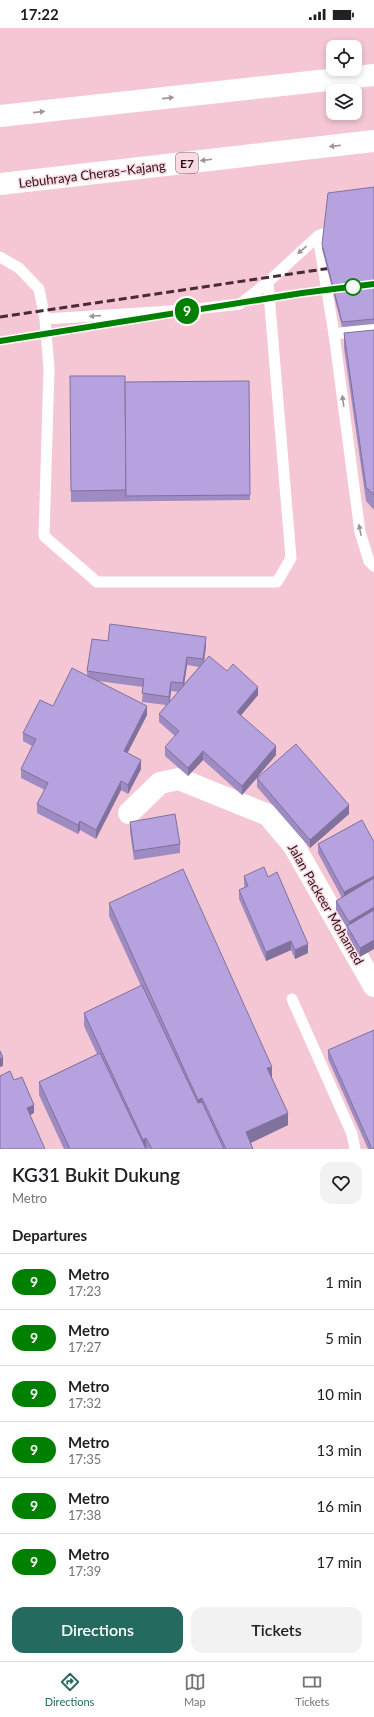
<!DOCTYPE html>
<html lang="en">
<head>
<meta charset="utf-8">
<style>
  :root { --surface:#fff; --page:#f2f2f2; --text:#202124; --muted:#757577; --line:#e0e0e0; --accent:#246a5e }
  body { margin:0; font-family:Lato,sans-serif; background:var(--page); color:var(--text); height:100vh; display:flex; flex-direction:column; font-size:15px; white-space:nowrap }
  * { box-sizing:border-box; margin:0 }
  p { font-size:13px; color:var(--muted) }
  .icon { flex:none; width:22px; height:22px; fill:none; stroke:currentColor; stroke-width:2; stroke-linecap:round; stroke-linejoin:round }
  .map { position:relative; height:1121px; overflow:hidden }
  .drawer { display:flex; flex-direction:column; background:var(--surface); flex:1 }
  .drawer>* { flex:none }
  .badge { padding:0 8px; border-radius:13px; font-size:14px; line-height:26px }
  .tools { position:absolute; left:326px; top:12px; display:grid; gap:8px }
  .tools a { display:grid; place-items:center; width:36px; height:36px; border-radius:8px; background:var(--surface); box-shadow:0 2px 6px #0003; font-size:20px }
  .map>.badge { position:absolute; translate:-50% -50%; box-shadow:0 0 0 2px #fff }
  h2 { padding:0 12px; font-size:15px; line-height:36px }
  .round { display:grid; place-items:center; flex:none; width:42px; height:42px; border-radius:12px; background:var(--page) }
  .head { display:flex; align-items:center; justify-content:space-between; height:68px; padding:0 12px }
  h1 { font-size:19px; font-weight:600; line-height:30px }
  .cta { display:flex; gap:8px; margin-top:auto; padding:8px 12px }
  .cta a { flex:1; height:46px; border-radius:12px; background:var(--accent); color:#fff; font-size:16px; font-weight:600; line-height:46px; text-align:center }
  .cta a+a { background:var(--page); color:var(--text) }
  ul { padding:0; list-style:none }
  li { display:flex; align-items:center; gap:12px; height:56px; padding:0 12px; border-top:1px solid var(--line) }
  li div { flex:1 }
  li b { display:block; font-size:15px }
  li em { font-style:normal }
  li .badge { min-width:44px; font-weight:700; text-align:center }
  .status { display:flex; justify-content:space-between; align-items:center; height:28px; padding:0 20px; background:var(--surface); direction:ltr }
  .status svg { height:11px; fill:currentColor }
  .tab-bar { display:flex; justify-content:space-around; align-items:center; height:56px; border-top:1px solid var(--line); background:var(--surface); font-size:11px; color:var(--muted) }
  .tab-bar a { display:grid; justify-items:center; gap:2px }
  .tab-bar .active { color:var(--accent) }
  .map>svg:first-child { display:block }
</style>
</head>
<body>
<div class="status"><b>17:22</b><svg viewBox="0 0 49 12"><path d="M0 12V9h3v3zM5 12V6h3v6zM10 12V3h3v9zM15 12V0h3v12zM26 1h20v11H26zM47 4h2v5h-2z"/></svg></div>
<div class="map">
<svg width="374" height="1121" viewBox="0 0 374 1121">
  <rect width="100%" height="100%" fill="#f5c7d4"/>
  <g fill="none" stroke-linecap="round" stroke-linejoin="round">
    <g stroke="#fff" stroke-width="11">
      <path d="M318,208l16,98"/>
      <path d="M0,229l19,11 20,21 6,30 142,-9 53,-6 28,-22 50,-46 18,-7"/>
      <path d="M45,291l4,50 -5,167 53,46h180l14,-24 -23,-276"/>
      <path d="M374,301l-40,5 26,198 9,29 5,5"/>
      <path d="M292,971l60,135 3,15"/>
    </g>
    <path stroke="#fff" stroke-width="22" d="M129,785l31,-30 19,-4 89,36 26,31 80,140"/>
    <g stroke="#fff" stroke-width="22">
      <path d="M0,88l374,-41"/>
      <path d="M0,156l374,-43"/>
    </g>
    <g stroke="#482b34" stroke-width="3" stroke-dasharray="8 4" stroke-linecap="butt">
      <path d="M0,289l338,-50"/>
      <path d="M0,313l342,-53"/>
    </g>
  </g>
  <g fill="#9d8bc1" fill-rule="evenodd">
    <path d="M374,159v137l-32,3 -20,-78v-5z"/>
    <path d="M374,302v180l-8,-9 -22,-153v-15z"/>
    <path d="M70,348l55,6 124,-1 1,119 -179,2z"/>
    <path d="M108,613l98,5 -2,16 23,9 31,24 -17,20 35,40 -19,22 92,37 -39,34 -53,-61v-9l-15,17 -39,-35 -15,16 -23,-20v-9l10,-11 -16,-14v-8l7,-9 -24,-3 1,-15 -45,-6 49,34 -20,38 14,16 -13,25 -7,-4 -25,49 -16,-9 -2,4 -41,-21v-9l8,-14 -24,-12v-9l11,-23 -9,-5v-8l64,-58v-4zM187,637l12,2 -15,17zM171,663l7,1 -8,9z"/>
    <path d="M362,792l-2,137 -13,-23v-6l-11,-18v-9l6,-3 -24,-45v-9z"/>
    <path d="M130,794l50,22v9l-46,7 -4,-29z"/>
    <path d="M244,848l24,1 40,76 -13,6 -4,-9 -25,11 -27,-62v-9l6,-3 -1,-2z"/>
    <path d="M109,875l163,174 16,48 -37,18 2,6h-189l-25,-54v-13l58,-28 -13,-28v-13l57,-27 -32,-70z"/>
    <path d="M328,1022l46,99h-6l-40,-90z"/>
  </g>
  <g fill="#80719d">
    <path d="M206,609v9l-3,22v-9z"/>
    <path d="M187,629v8l-4,27v-9z"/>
    <path d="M171,654v9l-2,15v-9z"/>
    <path d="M258,659v8l-21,25v-8z"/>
    <path d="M147,678v9l-23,45v-9z"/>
    <path d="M276,718v9l-34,40v-9z"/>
    <path d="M203,723v9l-15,16v-8z"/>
    <path d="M141,732v9l-13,25v-9z"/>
    <path d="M121,753v9l-25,49v-9z"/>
    <path d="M349,777v9l-39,34v-8z"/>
    <path d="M80,793v9l-2,4v-9z"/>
    <path d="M374,848v9l-30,16v-9z"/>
    <path d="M374,879v9l-25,13v-7z"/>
    <path d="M374,912v9l-14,8v-9z"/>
    <path d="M291,913v9l-25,11v-9z"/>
    <path d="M308,916v9l-13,6v-9z"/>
    <path d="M3,1029v9l-3,1v-8z"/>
    <path d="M272,1039v12l-5,-11z"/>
    <path d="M202,1070v13l-4,2v-13z"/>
    <path d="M34,1077v8l-7,4v-9z"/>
    <path d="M288,1085v12l-42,20v-13z"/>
    <path d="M146,1110v11h-3v-9z"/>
  </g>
  <g fill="#b7a2e0" stroke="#80719d">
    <path d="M374,159v132l-32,3 -20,-78 6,-51z"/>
    <path d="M374,302v165l-8,-8 -22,-154z"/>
    <path d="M70,348h55l1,114 -55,1z"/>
    <path d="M249,353l1,114 -124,1 -1,-114z"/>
    <path d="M110,596l96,13 -3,22 -16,-2 -4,26 -12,-1 -2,15 -27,-4 2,-14 -57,-8 5,-32 16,2z"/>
    <path d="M209,628l18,15 6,-7 25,23 -21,25 39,34 -34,40 -39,-35 -15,17 -23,-21 14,-16 -20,-17z"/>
    <path d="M72,640l75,38 -23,45 17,9 -13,25 -7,-4 -25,49 -16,-9 -2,4 -41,-21 11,-21 -27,-14 15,-30 -13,-6 17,-33 13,6z"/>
    <path d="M296,716l53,61 -39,35 -53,-62z"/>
    <path d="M175,786l5,30 -46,7 -4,-29z"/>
    <path d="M362,792l12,22v34l-30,16 -26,-48z"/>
    <path d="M264,839l4,10 9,-5 31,72 -13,6 -4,-9 -25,11 -27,-62 9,-4 -4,-10z"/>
    <path d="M183,841l89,198 -5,1 21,45 -42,19 7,17h-27l-24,-51 -4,2 -89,-197z"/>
    <path d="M374,850v29l-25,15 -13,-21z"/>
    <path d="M374,882v30l-14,8 -13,-22z"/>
    <path d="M142,957l56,118 4,-1 22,47h-72l-6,-11 -3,2 -59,-127z"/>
    <path d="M374,1002v119h-2l-44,-99z"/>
    <path d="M0,1023l3,6 -3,2z"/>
    <path d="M100,1025l46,96h-76l-31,-67z"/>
    <path d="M10,1043l4,9 8,-3 12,28 -7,3 18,41h-45v-73z"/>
  </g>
  <defs><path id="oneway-solid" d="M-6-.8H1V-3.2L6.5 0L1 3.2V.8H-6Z"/></defs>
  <g fill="#a09498">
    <use href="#oneway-solid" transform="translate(168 70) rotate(-6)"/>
    <use href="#oneway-solid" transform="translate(39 84) rotate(-6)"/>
    <use href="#oneway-solid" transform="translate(335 118) rotate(173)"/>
    <use href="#oneway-solid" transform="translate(206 132) rotate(173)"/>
    <use href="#oneway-solid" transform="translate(302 222) rotate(139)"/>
    <use href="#oneway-solid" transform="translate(95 288) rotate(176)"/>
    <use href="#oneway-solid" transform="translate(343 373) rotate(-98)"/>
    <use href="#oneway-solid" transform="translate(360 502) rotate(-101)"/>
  </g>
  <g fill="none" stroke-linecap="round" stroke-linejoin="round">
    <g stroke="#fff" stroke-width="9">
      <path id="line" d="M0,313l302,-48 72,-9"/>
    </g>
    <use href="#line" stroke="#008000" stroke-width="6"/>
  </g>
  <circle fill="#fff" stroke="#008000" stroke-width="2" cx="353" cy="259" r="8"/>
  <g text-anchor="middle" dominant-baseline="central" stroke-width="3" stroke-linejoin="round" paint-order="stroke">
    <rect fill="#f9d9e2" stroke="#6a4e57" stroke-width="1" x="176" y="125" width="22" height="20" rx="3"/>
    <g font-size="12" font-weight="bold" fill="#2d121b">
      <text x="187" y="135">E7</text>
    </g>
    <g font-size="13" fill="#2d121b" stroke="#f9d9e2">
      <text transform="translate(92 146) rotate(-7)">Lebuhraya Cheras–Kajang</text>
      <text transform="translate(326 876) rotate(60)">Jalan Packeer Mohamed</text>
    </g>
  </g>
</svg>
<div class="tools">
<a><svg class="icon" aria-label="locate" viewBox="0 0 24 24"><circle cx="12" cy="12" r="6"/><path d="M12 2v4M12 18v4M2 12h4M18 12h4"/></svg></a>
<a><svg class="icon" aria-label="layers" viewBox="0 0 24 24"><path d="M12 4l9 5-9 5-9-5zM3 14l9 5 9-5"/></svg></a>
</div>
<b class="badge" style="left:187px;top:283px;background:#008000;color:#fff">9</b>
</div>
<section class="drawer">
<div class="head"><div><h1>KG31 Bukit Dukung</h1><p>Metro</p></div><a class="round"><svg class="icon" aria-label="heart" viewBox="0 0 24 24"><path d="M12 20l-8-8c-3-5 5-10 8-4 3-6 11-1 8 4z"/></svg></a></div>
<h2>Departures</h2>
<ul>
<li><span class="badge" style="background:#008000;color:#fff">9</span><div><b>Metro</b><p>17:23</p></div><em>1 min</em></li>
<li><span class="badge" style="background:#008000;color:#fff">9</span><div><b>Metro</b><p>17:27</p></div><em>5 min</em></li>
<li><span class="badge" style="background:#008000;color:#fff">9</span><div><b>Metro</b><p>17:32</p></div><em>10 min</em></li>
<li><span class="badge" style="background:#008000;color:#fff">9</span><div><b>Metro</b><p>17:35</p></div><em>13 min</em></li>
<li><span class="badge" style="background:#008000;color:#fff">9</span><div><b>Metro</b><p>17:38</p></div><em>16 min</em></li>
<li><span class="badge" style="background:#008000;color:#fff">9</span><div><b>Metro</b><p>17:39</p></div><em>17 min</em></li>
</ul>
<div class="cta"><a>Directions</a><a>Tickets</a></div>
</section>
<nav class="tab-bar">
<a class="active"><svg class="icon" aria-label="directions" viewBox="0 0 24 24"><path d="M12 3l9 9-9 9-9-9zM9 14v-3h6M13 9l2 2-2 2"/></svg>Directions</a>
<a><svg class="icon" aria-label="map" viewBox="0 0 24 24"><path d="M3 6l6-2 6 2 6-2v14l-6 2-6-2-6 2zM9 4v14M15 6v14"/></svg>Map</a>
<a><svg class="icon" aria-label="tickets" viewBox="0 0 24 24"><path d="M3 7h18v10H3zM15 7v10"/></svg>Tickets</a>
</nav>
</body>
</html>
